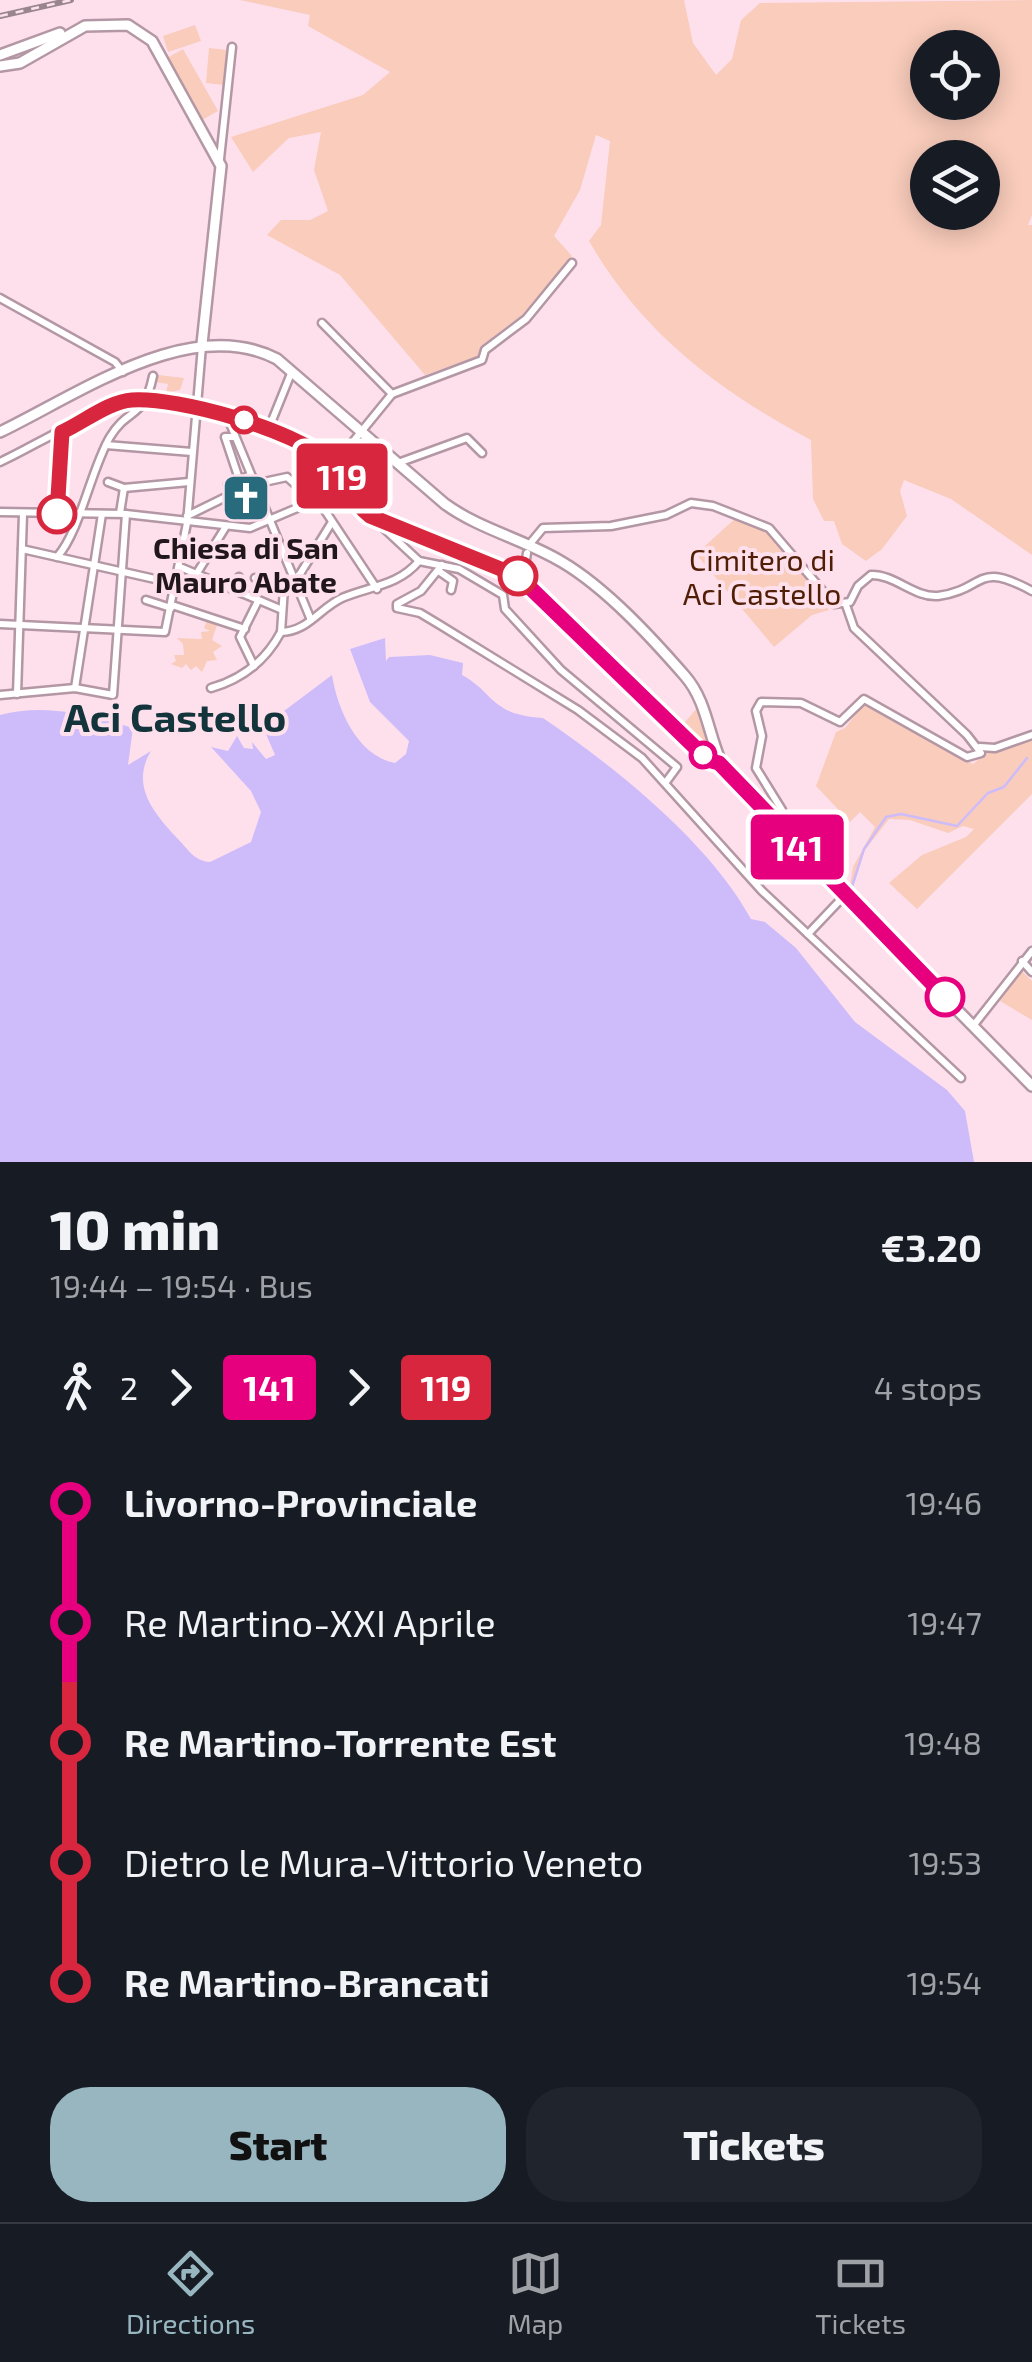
<!DOCTYPE html>
<html lang="en">
<head>
<meta charset="utf-8">
<style>
  :root { --surface:#171b24; --page:#20242c; --text:#f1f3f6; --muted:#9ea1a6; --line:#363941; --accent:#97b6c0 }
  body { margin:0; font-family:"Exo 2",sans-serif; background:var(--page); color:var(--text); height:100vh; display:flex; flex-direction:column; font-size:38px; white-space:nowrap }
  * { box-sizing:border-box; margin:0 }
  p { font-size:32px; color:var(--muted) }
  .icon { flex:none; width:55px; height:55px; fill:none; stroke:currentColor; stroke-width:2; stroke-linecap:round; stroke-linejoin:round }
  .map { position:relative; height:1162px; overflow:hidden }
  .panel { display:flex; flex-direction:column; background:var(--surface); flex:1 }
  .panel>* { flex:none }
  .badge { padding:0 20px; border-radius:8px; font-size:35px; line-height:65px }
  .tools { position:absolute; left:910px; top:30px; display:grid; gap:20px }
  .tools a { display:grid; place-items:center; width:90px; height:90px; border-radius:50%; background:var(--surface); box-shadow:0 5px 25px #0003; font-size:50px }
  .map>.badge { position:absolute; translate:-50% -50%; box-shadow:0 0 0 5px #fff }
  .legs { display:flex; align-items:center; gap:15px; height:110px; padding:0 50px; font-size:32px }
  .legs p { margin-inline-start:auto }
  .head { display:flex; align-items:center; justify-content:space-between; height:170px; padding:0 50px }
  h1 { font-size:55px; font-weight:800; line-height:75px }
  .cta { display:flex; gap:20px; margin-top:auto; padding:20px 50px }
  .cta a { flex:1; height:115px; border-radius:40px; background:var(--accent); color:#111; font-size:40px; font-weight:800; line-height:115px; text-align:center }
  .cta a+a { background:var(--page); color:var(--text) }
  ul { padding:0 50px; list-style:none }
  li { display:flex; align-items:center; gap:35px; height:120px; font-size:38px }
  li i { display:grid; place-items:center; width:15px; height:100%; margin:0 12px; background:currentColor }
  li i::after { content:''; width:25px; height:25px; margin:-12px; border:8px solid; border-radius:50%; background:var(--surface) }
  li p { margin-inline-start:auto }
  li:first-child i { background:linear-gradient(#0000 50%,currentColor 0) }
  li:last-child i { background:linear-gradient(currentColor 50%,#0000 0) }
  .tabs { display:flex; justify-content:space-around; align-items:center; height:140px; border-top:2px solid var(--line); background:var(--surface); font-size:28px; color:var(--muted) }
  .tabs a { display:grid; justify-items:center; gap:5px }
  .tabs .current { color:var(--accent) }
  .map>svg:first-child { display:block }
</style>
</head>
<body>
<div class="map">
<svg width="1032" height="1162" viewBox="0 0 1032 1162">
  <rect width="100%" height="100%" fill="#fee0ed"/>
  <g fill="#f9ccbb" fill-rule="evenodd">
    <path d="M240,0h444l9,43 23,32 16,-16 9,-39 19,-17 272,-3v215l-4,10h4v330l-81,-56 -47,-19 -4,11 7,25 -25,33 -16,12 -24,-17 -8,-23h-10l-11,-22 -2,-59c-91,-48 -170,-108 -222,-199l12,-16 9,-84 -14,-6 -16,55 -26,46 18,20 -51,60 -40,30 -3,10 -53,19 -85,-100 -73,-40 14,-15h29l18,-9 -14,-41 7,-38 -32,6 -36,34 -22,-35 132,-42 27,-23 -82,-46 2,-11zM928,48h54v54h-54zM928,158h54v54h-54z"/>
    <path d="M195,25l6,16 -33,11 -5,-16z"/>
    <path d="M209,48l18,2 -3,35 -18,-2z"/>
    <path d="M183,49l35,62 -16,9 -35,-62z"/>
    <path d="M158,375l26,3 -4,12 -10,2 13,2 3,10 -33,-5 2,-9 11,2 2,-8 -12,-2z"/>
    <path d="M738,516l37,22 54,72 -17,5 -38,32 -78,-93z"/>
    <path d="M207,620l10,5 -5,15 10,6 -9,6 4,8 -10,1 -5,11 -6,-6 -5,4 -5,-6 -4,4 -11,-4 5,-3 -2,-6h10l-1,-11 -6,-6 25,1 -1,-7 9,-1 -6,-3z"/>
    <path d="M864,704l109,60 15,-12 44,-13v55l-115,115 -28,-26 33,-28 44,-18 8,-8 -11,-3 -15,7 -38,-13 -21,-1 -24,31 -16,42 4,-25 22,-40 -15,-15 -10,10 -34,-36 20,-54 9,-4z"/>
    <path d="M697,708l12,43 -1,4 -27,-28z"/>
    <path d="M1022,971l10,10v39l-32,-19z"/>
  </g>
  <path fill="#cebcfa" d="M385,638l1,23 3,-4 41,-2 33,8 -1,12c32,17 28,40 81,43 72,49 166,124 208,201l14,3 31,26 59,74 92,68 18,21 9,51h-974v-447c45,-12 90,0 133,13l-5,37 23,-14c-21,35 3,62 27,88 10,10 16,22 32,23l41,-20 10,-30 -10,-21 -40,-44 17,4 9,-15 7,12 9,1 -1,-7 14,17 9,-4 -9,-21 2,-11 64,-48c5,33 25,81 63,88l11,-9 3,-13 -39,-39 -20,-53z"/>
  <g fill="none" stroke-linecap="round" stroke-linejoin="round">
    <g stroke="#cebcfa" stroke-width="2.5">
      <path d="M850,893l14,-44 22,-32 15,-3 56,12 31,-33 16,-6 23,-29"/>
      <path d="M814,933l14,-16"/>
    </g>
    <g stroke="#b497a4" stroke-width="11">
      <g id="street">
        <path d="M220,159l12,-112"/>
        <path d="M0,298l115,64 8,10"/>
        <path d="M322,323l70,71"/>
        <path d="M227,416l84,204"/>
        <path d="M269,428l23,-57"/>
        <path d="M235,437h-10l14,42"/>
        <path d="M106,445l86,7"/>
        <path d="M0,462c27,-12 109,-61 133,-62 46,-2 153,28 190,56 22,16 25,44 47,59l153,64 185,182 11,2"/>
        <path d="M398,463l69,-25 15,15"/>
        <path d="M334,465l58,-71 90,-34 3,-10 41,-31 46,-56"/>
        <path d="M108,482l16,6 65,-6"/>
        <path d="M255,484l32,-7 28,25"/>
        <path d="M320,503l57,86"/>
        <path d="M0,512l126,2 124,14 59,-25 45,-2"/>
        <path d="M120,513l4,-25"/>
        <path d="M57,514l5,-81"/>
        <path d="M187,516l45,-22 -4,-10 23,-9"/>
        <path d="M375,520l44,41 40,8 44,26 2,14 56,61 116,97 -11,15"/>
        <path d="M529,545l14,-17 68,-2 55,-11 25,-12 22,3 56,22 65,76 16,-2 8,-16 13,-11c23,-1 44,23 67,21 49,-7 37,-36 94,-5"/>
        <path d="M22,549l155,35"/>
        <path d="M57,557c23,-25 34,-88 53,-120 19,-31 34,-17 43,-61"/>
        <path d="M442,565l-21,26 -24,13v4l23,5 20,12 138,85 64,48 120,133 199,187"/>
        <path d="M180,567l100,42"/>
        <path d="M440,572l13,9 -2,9"/>
        <path d="M197,573l28,-45"/>
        <path d="M239,577l2,16"/>
        <path d="M255,578l29,10"/>
        <path d="M523,579l4,-26"/>
        <path d="M146,600l25,8"/>
        <path d="M172,605l73,24"/>
        <path d="M0,624l165,8 22,-109 15,-177"/>
        <path d="M281,632l3,-44 16,-14 32,-52"/>
        <path d="M254,666l-14,-29 18,-36"/>
        <path d="M75,688l27,-174"/>
        <path d="M211,688c32,-9 55,-28 70,-56 26,0 39,-24 61,-34 28,-12 56,-12 77,-37"/>
        <path d="M17,694l6,-180"/>
        <path d="M0,695l75,-7 38,7 13,-181"/>
        <path d="M980,747l15,1 37,-13"/>
        <path d="M775,825l7,-15 -26,-42 6,-32 -6,-25 5,-9 40,1 39,19 24,-23 103,58 14,-4 -14,-18 -113,-107 -8,-23"/>
        <path d="M808,934l37,-39"/>
        <path d="M1022,961l10,11"/>
        <path d="M973,1026l59,-75"/>
      </g>
    </g>
    <g stroke="#b497a4" stroke-width="14">
      <g id="secondary">
        <path d="M0,55l60,-22"/>
        <path d="M0,66l20,-3 65,-37 43,-1 24,16 69,125 -19,178"/>
      </g>
    </g>
    <g stroke="#b497a4" stroke-width="14">
      <path id="primary" d="M0,432c79,-38 191,-118 277,-73l168,145c36,26 79,35 117,58 44,26 89,75 123,114 28,32 22,77 51,109l296,301"/>
    </g>
    <use href="#street" stroke="#fff" stroke-width="6"/>
    <use href="#secondary" stroke="#fff" stroke-width="9"/>
    <use href="#primary" stroke="#fff" stroke-width="9"/>
    <g stroke="#99858d" stroke-width="6">
      <path id="rail" d="M0,16l71,-16"/>
    </g>
    <use href="#rail" stroke="#fee0ed" stroke-width="2.5" stroke-dasharray="8" stroke-linecap="butt"/>
  </g>
  <g fill="none" stroke-linecap="round" stroke-linejoin="round">
    <g stroke="#fff" stroke-width="22">
      <path id="line-1" d="M518,576l190,184 11,3 226,234"/>
    </g>
    <g stroke="#fff" stroke-width="22">
      <path id="line-2" d="M57,514l5,-82c20,-9 48,-31 70,-32 47,-3 162,30 197,61 19,16 21,40 41,55l148,60"/>
    </g>
    <use href="#line-1" stroke="#e6007e" stroke-width="15"/>
    <use href="#line-2" stroke="#d7263d" stroke-width="15"/>
  </g>
  <defs>
    <g id="church-square" transform="scale(2.5)"><rect x="-9" y="-9" width="18" height="18" rx="4" fill="#286b7d" stroke="#fee0ed"/><path d="M-1.2-6h2.4v3.5h3.3v2.4h-3.3V6h-2.4V-.1h-3.3v-2.4h3.3Z" fill="#fff"/></g>
  </defs>
  <g fill-rule="evenodd">
    <use href="#church-square" x="246" y="498"/>
  </g>
  <g fill="#fff" stroke="#d7263d" stroke-width="5">
    <circle cx="244" cy="420" r="12"/>
    <circle cx="57" cy="514" r="18"/>
    <circle cx="518" cy="576" r="18"/>
  </g>
  <g fill="#fff" stroke="#e6007e" stroke-width="5">
    <circle cx="703" cy="755" r="12"/>
    <circle cx="945" cy="997" r="18"/>
  </g>
  <g text-anchor="middle" dominant-baseline="central" stroke-width="8" stroke-linejoin="round" paint-order="stroke">
    <g font-size="30" font-weight="bold" fill="#21171b" stroke="#fee0ed">
      <text x="246" y="547">Chiesa di San<tspan x="246" dy="34">Mauro Abate</tspan></text>
    </g>
    <g font-size="30" fill="#501d05" stroke="#fee0ed">
      <text x="762" y="559">Cimitero di<tspan x="762" dy="34">Aci Castello</tspan></text>
    </g>
    <g font-size="40" font-weight="bold" fill="#14343c" stroke="#fee0ed">
      <text x="175" y="716">Aci Castello</text>
    </g>
  </g>
</svg>
<div class="tools">
<a><svg class="icon" aria-label="locate" viewBox="0 0 24 24"><circle cx="12" cy="12" r="6"/><path d="M12 2v4M12 18v4M2 12h4M18 12h4"/></svg></a>
<a><svg class="icon" aria-label="layers" viewBox="0 0 24 24"><path d="M12 4l9 5-9 5-9-5zM3 14l9 5 9-5"/></svg></a>
</div>
<b class="badge" style="left:797px;top:847px;background:#e6007e;color:#fff">141</b>
<b class="badge" style="left:342px;top:476px;background:#d7263d;color:#fff">119</b>
</div>
<section class="panel">
<div class="head"><div><h1>10 min</h1><p>19:44 – 19:54 · Bus</p></div><b>€3.20</b></div>
<div class="legs"><svg class="icon" aria-label="walk" viewBox="0 0 24 24"><circle cx="13" cy="4" r="2"/><path d="M13 8l-2 6 4 7M11 14l-3 7M7 12l3-4h3l4 4"/></svg>2<svg class="icon" aria-label="forward" viewBox="0 0 24 24"><path d="M9 5l7 7-7 7"/></svg><b class="badge" style="background:#e6007e;color:#fff">141</b><svg class="icon" aria-label="forward" viewBox="0 0 24 24"><path d="M9 5l7 7-7 7"/></svg><b class="badge" style="background:#d7263d;color:#fff">119</b><p>4 stops</p></div>
<ul>
<li><i style="color:#e6007e"></i><b>Livorno-Provinciale</b><p>19:46</p></li>
<li><i style="color:#e6007e"></i><span>Re Martino-XXI Aprile</span><p>19:47</p></li>
<li><i style="color:#d7263d"></i><b>Re Martino-Torrente Est</b><p>19:48</p></li>
<li><i style="color:#d7263d"></i><span>Dietro le Mura-Vittorio Veneto</span><p>19:53</p></li>
<li><i style="color:#d7263d"></i><b>Re Martino-Brancati</b><p>19:54</p></li>
</ul>
<div class="cta"><a>Start</a><a>Tickets</a></div>
</section>
<nav class="tabs">
<a class="current"><svg class="icon" aria-label="directions" viewBox="0 0 24 24"><path d="M12 3l9 9-9 9-9-9zM9 14v-3h6M13 9l2 2-2 2"/></svg>Directions</a>
<a><svg class="icon" aria-label="map" viewBox="0 0 24 24"><path d="M3 6l6-2 6 2 6-2v14l-6 2-6-2-6 2zM9 4v14M15 6v14"/></svg>Map</a>
<a><svg class="icon" aria-label="tickets" viewBox="0 0 24 24"><path d="M3 7h18v10H3zM15 7v10"/></svg>Tickets</a>
</nav>
</body>
</html>
